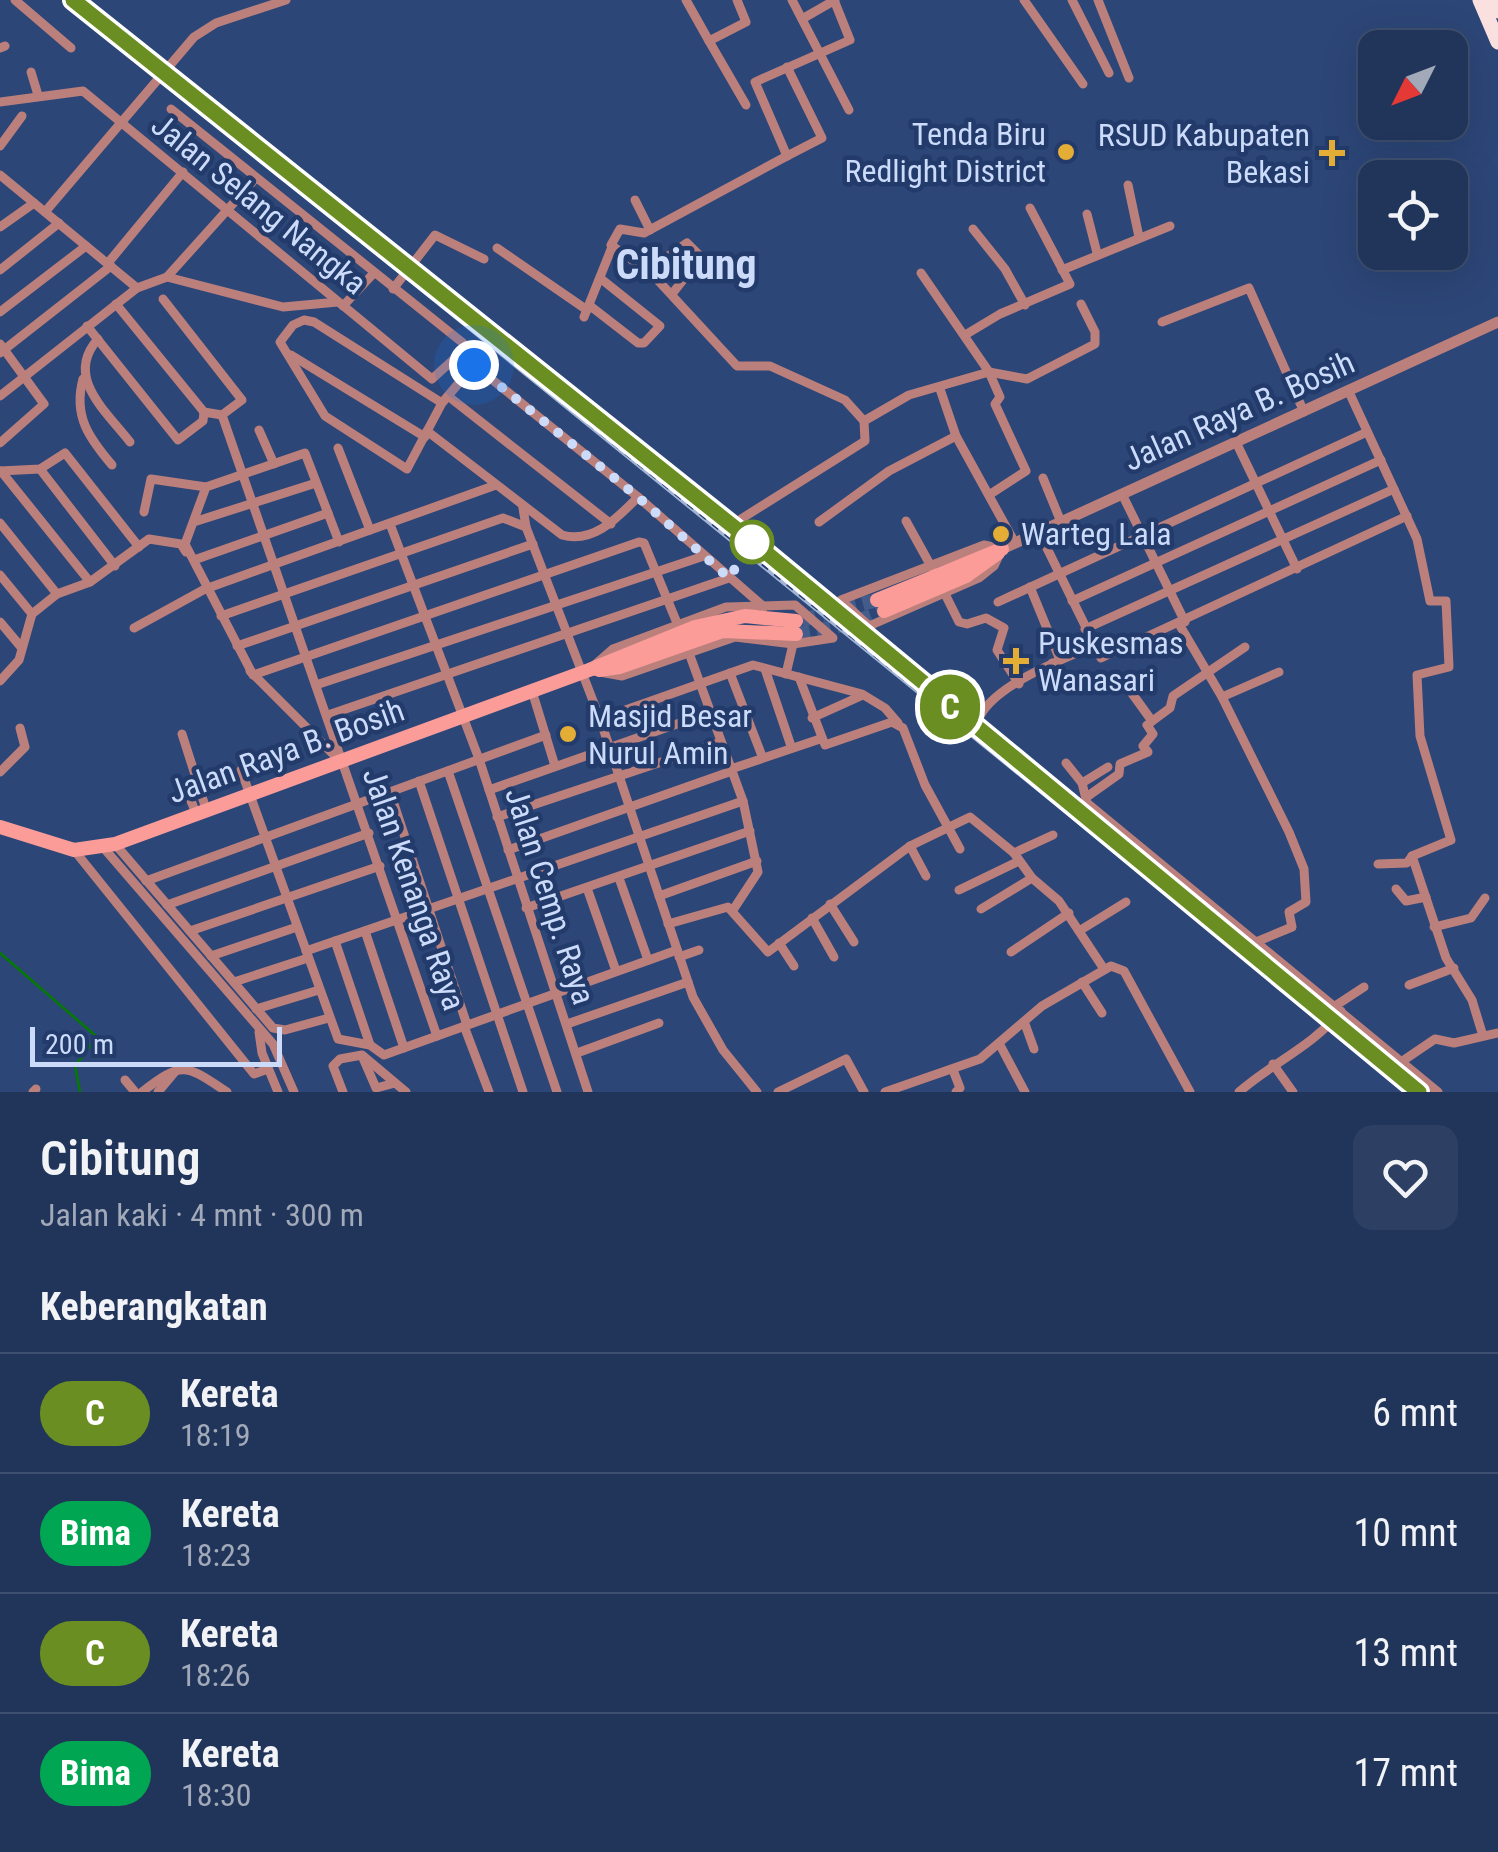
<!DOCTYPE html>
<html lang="id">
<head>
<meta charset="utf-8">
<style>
  :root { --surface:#213459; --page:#2d3f62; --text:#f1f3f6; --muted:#a2aaba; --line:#3e4f6f }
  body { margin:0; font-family:"Roboto Condensed",sans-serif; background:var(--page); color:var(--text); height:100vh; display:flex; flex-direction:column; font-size:38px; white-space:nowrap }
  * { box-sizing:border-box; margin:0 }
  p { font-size:32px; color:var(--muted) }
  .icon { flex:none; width:55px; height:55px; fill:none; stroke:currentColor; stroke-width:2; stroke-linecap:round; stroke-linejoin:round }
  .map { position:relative; height:1092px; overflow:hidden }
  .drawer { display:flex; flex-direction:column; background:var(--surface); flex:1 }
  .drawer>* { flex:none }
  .badge { padding:0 20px; border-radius:32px; font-size:35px; line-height:65px }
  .needle { width:65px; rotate:228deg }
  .buttons { position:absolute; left:1358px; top:30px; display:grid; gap:20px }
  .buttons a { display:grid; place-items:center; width:110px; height:110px; border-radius:20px; background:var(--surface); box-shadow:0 10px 40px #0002,0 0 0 2px var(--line); font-size:50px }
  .scale { position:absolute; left:30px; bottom:25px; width:252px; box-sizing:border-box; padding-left:10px; border:5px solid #cbdbf9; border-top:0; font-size:28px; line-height:35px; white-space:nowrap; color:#cbdbf9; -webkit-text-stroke:8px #223b6b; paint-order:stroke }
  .you { position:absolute; width:50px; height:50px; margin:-25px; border:8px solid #fff; border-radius:50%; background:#1a73e8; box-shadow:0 0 0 15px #1a73e833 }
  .map>.badge { position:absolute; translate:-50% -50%; box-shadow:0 0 0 5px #fff }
  h2 { padding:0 40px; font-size:38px; line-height:90px }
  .round { display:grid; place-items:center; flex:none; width:105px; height:105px; border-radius:20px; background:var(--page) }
  .headline { display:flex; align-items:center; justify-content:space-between; height:170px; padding:0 40px }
  h1 { font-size:48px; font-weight:600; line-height:75px }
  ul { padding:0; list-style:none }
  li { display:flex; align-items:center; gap:30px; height:120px; padding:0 40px; border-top:2px solid var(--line) }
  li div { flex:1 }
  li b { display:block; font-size:38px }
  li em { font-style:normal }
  li .badge { min-width:110px; font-weight:700; text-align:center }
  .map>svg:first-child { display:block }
</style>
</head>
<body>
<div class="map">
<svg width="1498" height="1092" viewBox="0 0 1498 1092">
  <rect width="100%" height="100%" fill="#2c4677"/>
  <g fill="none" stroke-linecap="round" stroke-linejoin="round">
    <path stroke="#057a03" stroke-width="2.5" d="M0,953l97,84 -22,29 5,26"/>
    <g stroke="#445c8a" stroke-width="14" stroke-dasharray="14 7" stroke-linecap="butt">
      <path d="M802,620l75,-20"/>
      <path d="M796,634l53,-10 35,-13"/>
    </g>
    <g stroke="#bb7f7c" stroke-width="9">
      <path d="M15,0l56,48"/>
      <path d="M686,0l23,41 37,-19 -9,-22"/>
      <path d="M792,0l57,110"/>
      <path d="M834,0l16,40 -95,42 32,74 -143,77 -24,-4 -9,16 42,30 84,91h33l75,34 19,21"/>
      <path d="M1024,0l59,84"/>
      <path d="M1072,0l37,73"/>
      <path d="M1098,0l31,78"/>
      <path d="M802,19l33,-19"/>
      <path d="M709,41l37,64"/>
      <path d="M0,48l5,-2"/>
      <path d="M787,67l35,71 -35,18"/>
      <path d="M31,72l7,23"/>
      <path d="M0,102l83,-11 349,288 34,-31"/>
      <path d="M171,109l292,234 11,22 164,132 126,110"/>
      <path d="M0,146l22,-30"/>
      <path d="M0,175l137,113"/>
      <path d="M1128,185l11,52"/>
      <path d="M635,200l15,30"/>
      <path d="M45,212l149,-175 22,-14 70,-23"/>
      <path d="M1087,214l10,39"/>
      <path d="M0,227l34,-24"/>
      <path d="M973,229l32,40 20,36"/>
      <path d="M497,248l90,62"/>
      <path d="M108,263l75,-91"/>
      <path d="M0,270l59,-47"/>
      <path d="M1062,270l108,-44"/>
      <path d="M921,273l68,99 11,25 -5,7 31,67 -34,22"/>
      <path d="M653,275l5,-12 29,-20 14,14 -29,37"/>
      <path d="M167,277l116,30 55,-5"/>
      <path d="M393,289l42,-54 49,24"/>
      <path d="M116,304l88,108"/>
      <path d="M589,305l49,38h6l16,-17 -60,-48"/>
      <path d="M343,306l30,-32"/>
      <path d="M0,312l86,-66"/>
      <path d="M584,317l28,-70"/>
      <path d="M1162,322l87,-34 55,124"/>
      <path d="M87,326l91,114 25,-19 1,-9 18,3 20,-15 -79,-101"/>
      <path d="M965,335l35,-21 70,-30 -40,-76"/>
      <path d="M98,339c-34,38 8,72 32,103"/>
      <path d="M0,344l44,60 -44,39"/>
      <path d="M0,353l111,-87"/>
      <path d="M291,355l134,82"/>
      <path d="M83,379c-10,37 6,59 29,86"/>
      <path d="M940,389l16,47 59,107"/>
      <path d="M1349,392l68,147 13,62h16l3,66 -32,8 3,61 31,104 -39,16 34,102 26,42 11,36"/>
      <path d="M0,396l137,-108 30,-11 89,-99"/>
      <path d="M448,396l163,128"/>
      <path d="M442,403l-128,-81 -10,-2 -11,5 -13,17 45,74 82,53 35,-66 32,-38"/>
      <path d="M222,415l215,621"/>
      <path d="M259,430l15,34"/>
      <path d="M427,431l135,104c32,9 56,-18 76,-38"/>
      <path d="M1236,442l61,127"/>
      <path d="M338,448l32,82"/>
      <path d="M40,469l75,97"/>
      <path d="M0,471l40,-2 25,-16 74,94"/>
      <path d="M1,471l89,111"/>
      <path d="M1043,478l18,44"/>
      <path d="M1122,494l63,128"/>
      <path d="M523,508l3,19 74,192 93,278 30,53 34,42"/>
      <path d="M144,512l7,-33 55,8"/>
      <path d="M741,519l124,-78 -1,-20 45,-26 80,-23 38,7 68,-35v-12l-14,-28"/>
      <path d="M197,521l119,-38"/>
      <path d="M906,521l26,47"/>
      <path d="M819,522l70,-51 67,-35"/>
      <path d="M0,523l57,71"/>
      <path d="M390,524l89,235 109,333"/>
      <path d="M1039,532l62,126 306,-142"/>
      <path d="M339,542l-34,-89 -99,34 -21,57 68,131 386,-133 5,1 33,80"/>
      <path d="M984,545l18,4 -8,17 -15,12 -110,48 -28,-26z"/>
      <path d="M194,560l134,-47"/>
      <path d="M0,575l32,39"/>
      <path d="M1030,587l30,73"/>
      <path d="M208,588l288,-103"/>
      <path d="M945,594l14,28 8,2 19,-6 18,10 -7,22 22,34"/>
      <path d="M1072,601l309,-141"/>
      <path d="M998,602l369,-170"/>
      <path d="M795,605l38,33 -40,6 -58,-7 -113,39 -33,-6 24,-21 113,-42z"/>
      <path d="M221,616l282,-98 23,9"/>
      <path d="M0,622l21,25"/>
      <path d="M1179,624l43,73 67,135 15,37 2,33 -17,10 3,15 -36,15"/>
      <path d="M134,628l71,-39"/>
      <path d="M1085,629l309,-140"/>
      <path d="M237,646l296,-102"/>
      <path d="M689,653l54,148 15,71 -25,38"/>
      <path d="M1052,663l9,15 -8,4 3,6"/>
      <path d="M765,669l26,77"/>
      <path d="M250,671l89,89"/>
      <path d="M730,673l32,83"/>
      <path d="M786,674l7,-30"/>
      <path d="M799,677l26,68 67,-23 11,6 22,57 35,64"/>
      <path d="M0,681l19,-21 13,-46 25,-20 33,-12 59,-43 32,5 5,8"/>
      <path d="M316,685l388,-129"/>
      <path d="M532,691l23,75"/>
      <path d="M1131,692l21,29"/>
      <path d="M1222,697l57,-25"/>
      <path d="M328,715l401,-137"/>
      <path d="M980,716c17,-32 81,-56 113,-70"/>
      <path d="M812,718l51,-23"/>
      <path d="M600,719l153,-54 109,29 23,14 13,15"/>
      <path d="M182,734l24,75"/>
      <path d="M1066,763l16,20 26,-16"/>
      <path d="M731,769l89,-30"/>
      <path d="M241,770l97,269 32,6 14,10 293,-105"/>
      <path d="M448,771l109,321"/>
      <path d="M0,772l25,-25 -5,-19"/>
      <path d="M419,781l104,311"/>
      <path d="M1082,783l5,20 351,289"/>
      <path d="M184,784l12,29"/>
      <path d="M489,790l222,-78"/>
      <path d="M390,792l77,233"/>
      <path d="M1088,796l31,-22 1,-10 28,-12 -5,-6 10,-12 -6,-9 23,-17 3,-12 72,-49"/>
      <path d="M497,817l224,-75"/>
      <path d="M115,844l158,184 12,2 44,-12"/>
      <path d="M102,846l171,198 21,48"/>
      <path d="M910,846l16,30"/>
      <path d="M74,850l180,224 14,-5"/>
      <path d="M508,850l224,-79"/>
      <path d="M1014,853l39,-18"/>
      <path d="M1378,864l29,-1 5,-7"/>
      <path d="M619,878l29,82"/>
      <path d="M146,881l400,-146"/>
      <path d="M587,888l29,83"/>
      <path d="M1396,889l10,12 20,-4"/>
      <path d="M959,890l60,-29"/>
      <path d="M659,896l98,-35"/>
      <path d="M830,904l24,38"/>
      <path d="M167,905l202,-72"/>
      <path d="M526,908l224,-77"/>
      <path d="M981,909l51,-31"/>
      <path d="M812,918l22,39"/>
      <path d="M668,924l60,-17 40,45 142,-106 60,-29 44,36 18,25 27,23 45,68"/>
      <path d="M1434,927l37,-9 14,-20"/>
      <path d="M190,931l190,-65"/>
      <path d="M365,931l39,117"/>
      <path d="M1079,931l47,-29"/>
      <path d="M335,941l35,104"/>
      <path d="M779,943l15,23"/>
      <path d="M306,951l437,-150"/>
      <path d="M1011,952l58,-39"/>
      <path d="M211,956l86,-29"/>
      <path d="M679,957l20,-7"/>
      <path d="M234,982l74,-24"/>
      <path d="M1082,982l20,31"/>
      <path d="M1409,985l45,-17"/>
      <path d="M1335,1006l29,-19"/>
      <path d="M256,1009l63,-19"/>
      <path d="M567,1024l121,-42"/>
      <path d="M1025,1024l9,25"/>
      <path d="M464,1026l25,66"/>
      <path d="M259,1032l3,21 16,39"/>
      <path d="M1000,1045l25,47"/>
      <path d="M577,1053l82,-30"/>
      <path d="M363,1058l13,30 19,-5"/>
      <path d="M1401,1062l34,-23 19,4 44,-10"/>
      <path d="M1273,1064l20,28"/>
      <path d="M953,1070l7,18 -4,4"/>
      <path d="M125,1080l10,12"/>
      <path d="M33,1092l3,-3"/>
      <path d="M142,1092c41,-32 44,-27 85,0"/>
      <path d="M158,1092l20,-24"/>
      <path d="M343,1092l-10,-26 7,-7 22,-4 44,37"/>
      <path d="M778,1092l68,-33 18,33"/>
      <path d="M885,1092l95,-33 62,-53 69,-40 13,5 66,121"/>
      <path d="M1239,1092c33,-29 74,-46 102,-81"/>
    </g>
    <path stroke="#bb7f7c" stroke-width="11" d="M1002,549l496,-227"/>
    <g stroke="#fb9c98" stroke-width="14">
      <path d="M877,600l125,-51"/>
      <path d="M884,611l82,-35 32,-23"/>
      <path d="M599,670l21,-3 103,-36 73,3"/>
      <path d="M0,827l74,23 41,-6 474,-174 106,-43 50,-11 51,5"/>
    </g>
    <g stroke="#fae0df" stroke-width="15">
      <path d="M1480,0l18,42"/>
      <path d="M1493,0l5,11"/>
    </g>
    <g stroke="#a1b4d7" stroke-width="6">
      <path id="rail" d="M66,0l1347,1092"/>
    </g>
    <use href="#rail" stroke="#223b6b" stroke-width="2.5" stroke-dasharray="8" stroke-linecap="butt"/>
  </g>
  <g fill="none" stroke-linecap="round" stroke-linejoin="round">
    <g stroke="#fff" stroke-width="22">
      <path id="line" d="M73,0l696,555 650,537"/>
    </g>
    <use href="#line" stroke="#6b8e23" stroke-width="15"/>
    <path stroke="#cbdbf9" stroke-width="10" stroke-dasharray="0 18" d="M474,365l164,132 91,81 23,-36"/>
  </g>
  <g fill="#e4ad35" stroke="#223b6b" stroke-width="4">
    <circle cx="1066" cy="152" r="10"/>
    <path d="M1327 138h10v10h10v10h-10v10h-10v-10h-10v-10h10z"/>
    <circle cx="1001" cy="534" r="10"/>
    <path d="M1011 646h10v10h10v10h-10v10h-10v-10h-10v-10h10z"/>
    <circle cx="568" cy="734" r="10"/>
  </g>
  <circle fill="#fff" stroke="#6b8e23" stroke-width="5" cx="752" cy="542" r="20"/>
  <g text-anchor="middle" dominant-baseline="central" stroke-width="9" stroke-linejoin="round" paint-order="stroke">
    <g font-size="32" fill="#cbdbf9" stroke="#223b6b" text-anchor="start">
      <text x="1046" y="134" text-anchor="end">Tenda Biru<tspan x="1046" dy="37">Redlight District</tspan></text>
      <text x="1310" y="135" text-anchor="end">RSUD Kabupaten<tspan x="1310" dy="37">Bekasi</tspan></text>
      <text x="1021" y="534">Warteg Lala</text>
      <text x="1038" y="643">Puskesmas<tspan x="1038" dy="37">Wanasari</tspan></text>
      <text x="588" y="716">Masjid Besar<tspan x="588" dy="37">Nurul Amin</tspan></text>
    </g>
    <g font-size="32" fill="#cbdbf9" stroke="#223b6b">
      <text transform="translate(259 204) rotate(39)">Jalan Selang Nangka</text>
      <text transform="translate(1239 411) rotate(-24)">Jalan Raya B. Bosih</text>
      <text transform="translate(286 751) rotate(-20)">Jalan Raya B. Bosih</text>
      <text transform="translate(414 889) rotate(71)">Jalan Kenanga Raya</text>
      <text transform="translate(550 896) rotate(72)">Jalan Cemp. Raya</text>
    </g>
    <g font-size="42" font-weight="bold" fill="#cbdbf9" stroke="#223b6b">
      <text x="686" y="264">Cibitung</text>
    </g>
  </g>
</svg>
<div class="buttons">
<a><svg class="needle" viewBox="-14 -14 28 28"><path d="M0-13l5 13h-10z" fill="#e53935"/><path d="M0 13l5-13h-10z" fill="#a2aaba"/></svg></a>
<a><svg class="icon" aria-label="locate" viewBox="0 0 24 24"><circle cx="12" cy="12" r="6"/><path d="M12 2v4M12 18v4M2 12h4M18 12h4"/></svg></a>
</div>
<div class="scale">200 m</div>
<div class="you" style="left:474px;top:365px"></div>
<b class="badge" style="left:950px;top:707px;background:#6b8e23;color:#fff">C</b>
</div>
<section class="drawer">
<div class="headline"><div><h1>Cibitung</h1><p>Jalan kaki · 4 mnt · 300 m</p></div><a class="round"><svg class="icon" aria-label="heart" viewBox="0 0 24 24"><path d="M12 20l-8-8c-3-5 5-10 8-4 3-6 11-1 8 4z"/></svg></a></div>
<h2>Keberangkatan</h2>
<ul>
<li><span class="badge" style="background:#6b8e23;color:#fff">C</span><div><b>Kereta</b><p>18:19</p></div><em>6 mnt</em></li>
<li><span class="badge" style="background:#00a651;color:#fff">Bima</span><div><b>Kereta</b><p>18:23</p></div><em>10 mnt</em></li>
<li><span class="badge" style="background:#6b8e23;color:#fff">C</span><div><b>Kereta</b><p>18:26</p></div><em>13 mnt</em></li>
<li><span class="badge" style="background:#00a651;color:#fff">Bima</span><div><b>Kereta</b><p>18:30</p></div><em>17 mnt</em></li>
</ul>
</section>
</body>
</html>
